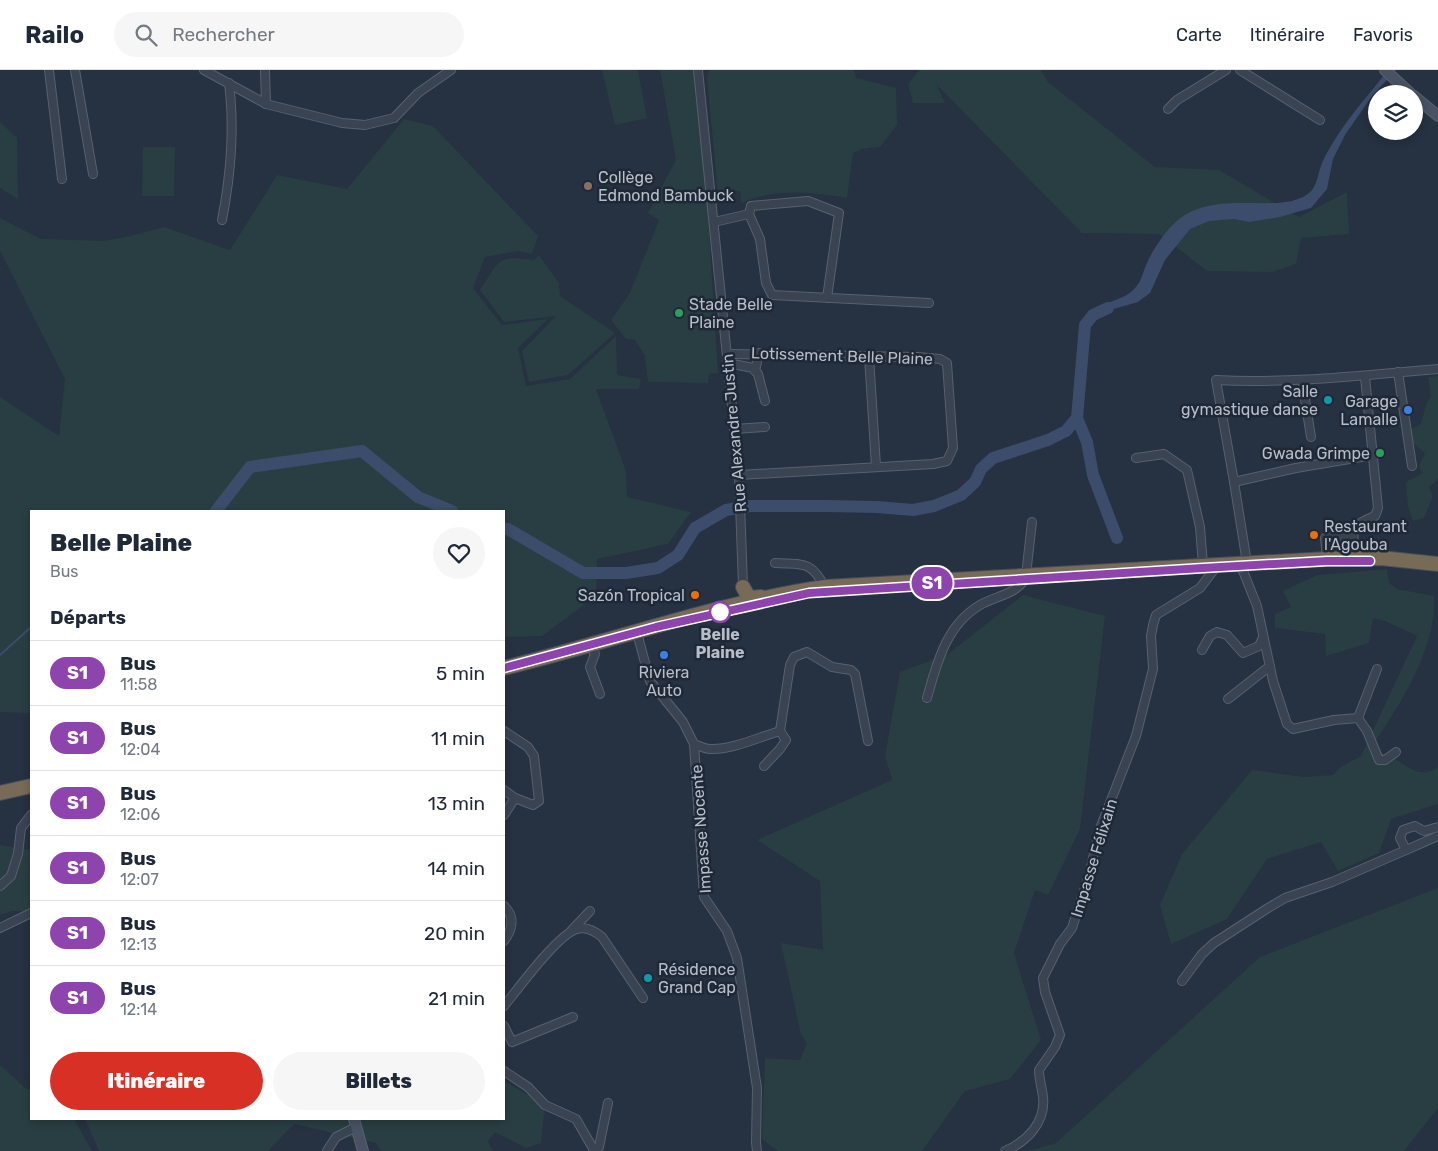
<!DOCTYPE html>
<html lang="fr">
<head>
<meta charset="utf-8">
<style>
  :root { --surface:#fff; --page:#f6f6f7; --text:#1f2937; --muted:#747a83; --line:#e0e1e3; --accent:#d93025 }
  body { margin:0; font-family:Rubik,sans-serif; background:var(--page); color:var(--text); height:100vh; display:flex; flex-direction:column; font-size:19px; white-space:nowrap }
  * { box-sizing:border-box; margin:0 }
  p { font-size:16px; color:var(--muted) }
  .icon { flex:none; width:28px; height:28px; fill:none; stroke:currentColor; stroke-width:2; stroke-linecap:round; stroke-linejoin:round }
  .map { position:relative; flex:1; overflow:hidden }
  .sheet { position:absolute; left:30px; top:440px; width:475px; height:610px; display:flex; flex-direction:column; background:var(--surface); border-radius:0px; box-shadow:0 2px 8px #0003 }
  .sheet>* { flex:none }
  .badge { padding:0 10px; border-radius:16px; font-size:18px; line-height:32px }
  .tools { position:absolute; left:1368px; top:15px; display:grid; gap:10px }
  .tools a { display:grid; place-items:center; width:55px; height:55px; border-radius:50%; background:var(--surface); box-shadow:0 2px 8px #0003; font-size:25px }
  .map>.badge { position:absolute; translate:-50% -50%; box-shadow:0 0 0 2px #fff }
  h2 { padding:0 20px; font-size:19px; line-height:45px }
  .round { display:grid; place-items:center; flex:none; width:52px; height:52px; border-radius:26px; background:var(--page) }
  .summary { display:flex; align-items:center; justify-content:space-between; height:85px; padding:0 20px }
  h1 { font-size:24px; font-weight:800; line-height:38px }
  .button { display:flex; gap:10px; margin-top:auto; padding:10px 20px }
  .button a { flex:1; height:58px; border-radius:30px; background:var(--accent); color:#fff; font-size:20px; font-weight:800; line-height:58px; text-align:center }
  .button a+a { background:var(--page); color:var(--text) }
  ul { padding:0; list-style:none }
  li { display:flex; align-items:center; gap:15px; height:65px; padding:0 20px; border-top:1px solid var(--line) }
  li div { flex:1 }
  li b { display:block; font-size:19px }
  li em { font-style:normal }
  li .badge { min-width:55px; font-weight:700; text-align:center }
  header { display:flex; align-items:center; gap:30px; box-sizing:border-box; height:70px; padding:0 25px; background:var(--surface); border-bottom:1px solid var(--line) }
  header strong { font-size:24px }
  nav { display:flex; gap:28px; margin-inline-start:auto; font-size:18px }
  .search { width:350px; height:45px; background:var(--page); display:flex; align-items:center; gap:12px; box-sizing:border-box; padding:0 18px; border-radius:28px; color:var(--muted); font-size:19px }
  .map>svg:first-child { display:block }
</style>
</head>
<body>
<header>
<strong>Railo</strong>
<div class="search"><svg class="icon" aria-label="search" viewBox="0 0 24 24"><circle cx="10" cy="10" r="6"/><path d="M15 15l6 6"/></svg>Rechercher</div>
<nav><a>Carte</a><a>Itinéraire</a><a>Favoris</a></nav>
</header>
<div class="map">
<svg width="1438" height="1081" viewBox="0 0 1438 1081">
  <rect width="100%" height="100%" fill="#263141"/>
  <g fill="#283e42">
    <path d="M602,0h36l9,48 -32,7z"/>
    <path d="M660,0h35l13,145 10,158 -9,1 -1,9 -60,-1 -3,-26 -10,-16 -9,-1 -15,-19 19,-27 29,-73 -11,-7 28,-53z"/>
    <path d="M709,0h145l2,8 40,10 1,37 -17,22 -18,2 -9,4 -6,45c-39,-6 -69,-10 -106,5l-1,-12 -22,3 -11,-116z"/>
    <path d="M919,0h122l7,12 107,85 64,3 80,47 48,-25 2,42 -48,4 -5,26 -24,8 -65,-1 -48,-37 -77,-1 -146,-149 9,19h-32l-5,-19z"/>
    <path d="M404,49l29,7 105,110 -6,18 -14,-3 -33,6 -12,31 29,37 46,-6 -30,29 8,38 44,-7 46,-43 1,39 24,4 -2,10h-43l30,82 1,26 64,15 -23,32 -71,15 -1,37 -54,40 -38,1v-126h-473v202l-31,-1v-315l59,39 6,-57 -65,-128v-33l41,21 62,2 23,-4 38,-10 66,23 47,-75 70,14z"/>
    <path d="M0,52l17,16 1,61 -18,-11z"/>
    <path d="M143,77h32l-1,49h-32z"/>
    <path d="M539,185l20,28 1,13 55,37 -47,42 -39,7 -7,-31 34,-35 -52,6 -24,-32c20,-30 16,-35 54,-30z"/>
    <path d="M1438,306v103l-9,8 4,9 -9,22 -11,3 -5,-14 -2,-25 17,-9 -4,-7 6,-13 -13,-11 -1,-13 10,-5 5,-19 5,-9 -3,-19z"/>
    <path d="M1387,499l2,14 8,6 37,7c4,51 -36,113 -64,153 7,3 16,4 22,8 16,9 28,23 46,10v37l-47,15 -12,34 -41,18 -17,-29 -54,17 -40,60 -56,25 -11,-39 22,-51 70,-84 52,7 29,-2 6,-7 22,-12 56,-120 -32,-15 -12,-3 -4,25 -43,13 -1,-22 -50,-6v-14l16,-7 -8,-16 34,-16z"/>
    <path d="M1023,525l82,21 -25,213 -32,66 -13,-5 -21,63 27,87 -31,39 -45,12 -43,60h-144l-16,-12 3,-81 35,2 7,-17 -6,-8 -20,-92 42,7 -3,-69 -63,-41 135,-60 -7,-24 15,-84 48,-18z"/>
    <path d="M0,775l31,5v61h-19l-12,4z"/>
    <path d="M1438,818v220l-34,43h-376l28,-8 204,-186z"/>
    <path d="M0,995l26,24h5v30h43l18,32h-92z"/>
    <path d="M504,1011l41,24 -4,38 -15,5 -31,-16 -7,9 5,10h-112l-5,-8 -82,-19 -26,27h-169l-14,-32h419z"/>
  </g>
  <path fill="#3b4d6a" d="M1388,0h8l-24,26 -27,39 -12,24 -6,30 -16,19 -31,9 -31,5 -15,-3 -25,2 -19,8 -25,31 -15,33 -12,9 -45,13c10,-16 31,-13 43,-28 6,-7 7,-16 11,-24 6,-14 19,-33 31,-43 39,-32 103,-4 131,-27 8,-6 9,-20 13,-30 17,-36 42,-62 66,-93z"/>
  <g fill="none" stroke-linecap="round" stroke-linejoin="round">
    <path stroke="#3b4d6a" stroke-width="2" d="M0,585l31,-28"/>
    <g stroke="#3b4d6a" stroke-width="12">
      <path d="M1077,348l10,24 6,33 24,63"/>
      <path d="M216,441l34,-44 112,-16 56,46 34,14"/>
      <path d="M504,459h4l75,44h43l32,-5 20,-13 17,-27 31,-18 24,-4h78l49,1 36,3 21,-4 27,-11 14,-13 6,-13 12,-11 55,-18 18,-9 11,-13 8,-93 8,-10 15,-7"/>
    </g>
    <g stroke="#58616e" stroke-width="10">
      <g id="street">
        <path d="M49,0l13,109"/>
        <path d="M75,0l18,104"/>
        <path d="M204,0l62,34 76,19 23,2 29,-7 24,-25 33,-23"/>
        <path d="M265,0l1,34"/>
        <path d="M698,0l41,405 4,112"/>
        <path d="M1240,0l80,50"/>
        <path d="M1168,39l9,-9 49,-30"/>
        <path d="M222,150c9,-46 13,-90 7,-137"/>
        <path d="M714,152l35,-8"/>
        <path d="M827,228l12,-85 -31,-12 -57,5 -2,8 11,25 6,44 6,12 157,8"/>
        <path d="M727,284l191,3 22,2 7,4 6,85 -6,13 -14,3 -194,11"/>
        <path d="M869,287l7,109"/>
        <path d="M728,293l25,5 5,6 7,27"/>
        <path d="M755,301l4,-18"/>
        <path d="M1398,302l14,94"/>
        <path d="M1302,310l9,57"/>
        <path d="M734,359l31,-2"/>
        <path d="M1136,388l28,-4 23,16 13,57 3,38"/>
        <path d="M1234,412l-18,-102c75,4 148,-5 222,-11"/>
        <path d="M1356,488c-3,-28 -9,-31 19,-42l3,-8 -13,-131"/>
        <path d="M1327,489l-2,-21 28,-4"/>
        <path d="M775,493c29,2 35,-3 50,24"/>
        <path d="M1247,493l-13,-81 62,-14 77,-13"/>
        <path d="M1241,496l16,40 16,75 14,43 6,5 41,-9 24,-2"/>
        <path d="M1026,505l6,-53"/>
        <path d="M637,563l13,48 33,41 11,22 10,153 23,34 10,27 20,130 -1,55 1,8"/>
        <path d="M590,576l5,8 -5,13 10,27"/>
        <path d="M1202,580l8,-14 7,-4 10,3 16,18 16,-7 4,-9"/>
        <path d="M927,628c10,-35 19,-73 53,-93 15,-9 38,-11 45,-27"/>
        <path d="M1228,629l42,-33"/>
        <path d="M1358,648l9,13 12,29h6l11,-8"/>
        <path d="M1358,648l19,-49"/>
        <path d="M504,661l24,16 6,9 5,45 -6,4 -18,-7 -11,-8"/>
        <path d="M780,661l10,-66 4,-8 13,-5 25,15 19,3 4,4 13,67"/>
        <path d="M694,674c5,2 11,5 16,5 22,1 49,-12 70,-18l6,9 -6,9 -16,17"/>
        <path d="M504,745l11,-17"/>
        <path d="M1438,757l-14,4 -9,-5 -12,4 -3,8 6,12 32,-14"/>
        <path d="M0,816l11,-10 7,-22 3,-26 10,-13"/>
        <path d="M504,836c12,11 8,24 0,35"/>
        <path d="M0,858l31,-15"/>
        <path d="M571,861l19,-20"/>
        <path d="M1182,911l20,-27 12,-11 54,-35 17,-10 47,-16 74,-32"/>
        <path d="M504,936c14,-17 54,-72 73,-77 10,-3 18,2 25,8l41,61"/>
        <path d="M504,956l8,16 61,-25"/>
        <path d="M504,1001l24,16 17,18 31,14 18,31 5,-3 9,-44"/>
        <path d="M327,1081l9,-14 20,-10"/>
        <path d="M1005,1081c21,-9 41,-28 38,-54 -1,-9 -4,-18 -4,-27l16,-23 5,-12 -15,-43 -2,-14 17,-34 12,-16 18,-56 9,-41 37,-95 17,-67 -2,-33 2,-11 3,-10 44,-27 16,-21"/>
      </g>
    </g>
    <g stroke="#58616e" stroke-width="12">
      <g id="secondary">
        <path d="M1385,0l26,24"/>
        <path d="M1414,26l24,20"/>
        <path d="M354,1049l9,32"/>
      </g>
    </g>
    <g stroke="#454e5b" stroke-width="16">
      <g id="highway">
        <path d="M743,517l6,11 12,-1"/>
        <path d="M504,598c107,-26 212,-65 321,-81l502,-28 54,-1 57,6"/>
        <path d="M0,723l31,-7"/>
      </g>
    </g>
    <use href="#street" stroke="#3a4351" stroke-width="8"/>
    <use href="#secondary" stroke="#485264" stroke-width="10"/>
    <use href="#highway" stroke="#776b57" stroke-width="14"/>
  </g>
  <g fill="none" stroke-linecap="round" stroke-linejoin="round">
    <g stroke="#fff" stroke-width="11">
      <path id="line" d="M504,598l152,-41 153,-34 394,-25 124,-7h43"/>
    </g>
    <use href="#line" stroke="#8e44ad" stroke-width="8"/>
  </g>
  <circle fill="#8d6e63" stroke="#1f2836" stroke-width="2" cx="588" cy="116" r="5"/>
  <g fill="#2e9e5b" stroke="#1f2836" stroke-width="2">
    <circle cx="679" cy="243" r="5"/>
    <circle cx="1380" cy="383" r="5"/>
  </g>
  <g fill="#0f9aa8" stroke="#1f2836" stroke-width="2">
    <circle cx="1328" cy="330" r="5"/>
    <circle cx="648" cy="908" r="5"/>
  </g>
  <g fill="#3f7fe0" stroke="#1f2836" stroke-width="2">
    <circle cx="1408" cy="340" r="5"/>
    <circle cx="664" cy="585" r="5"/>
  </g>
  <g fill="#e8710a" stroke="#1f2836" stroke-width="2">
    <circle cx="1314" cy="465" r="5"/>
    <circle cx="695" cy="525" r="5"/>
  </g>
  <circle fill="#fff" stroke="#8e44ad" stroke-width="2.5" cx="720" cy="542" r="10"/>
  <g text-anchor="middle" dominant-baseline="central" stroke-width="5" stroke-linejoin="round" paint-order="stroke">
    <g font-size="16" fill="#b7becb" stroke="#1f2836" text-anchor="start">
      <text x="598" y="107">Collège<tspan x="598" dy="18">Edmond Bambuck</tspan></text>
      <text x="689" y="234">Stade Belle<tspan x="689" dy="18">Plaine</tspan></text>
      <text x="1318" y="321" text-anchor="end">Salle<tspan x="1318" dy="18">gymastique danse</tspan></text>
      <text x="1398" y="331" text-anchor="end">Garage<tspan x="1398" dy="18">Lamalle</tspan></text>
      <text x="1370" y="383" text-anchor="end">Gwada Grimpe</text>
      <text x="1324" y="456">Restaurant<tspan x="1324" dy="18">l'Agouba</tspan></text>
      <text x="685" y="525" text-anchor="end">Sazón Tropical</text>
      <text x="664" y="602" text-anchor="middle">Riviera<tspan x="664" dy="18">Auto</tspan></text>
      <text x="658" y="899">Résidence<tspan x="658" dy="18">Grand Cap</tspan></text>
    </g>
    <g font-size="16" fill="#b7becb" stroke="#1f2836">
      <text transform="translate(842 286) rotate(2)">Lotissement Belle Plaine</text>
      <text transform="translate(734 363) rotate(-95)">Rue Alexandre Justin</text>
      <text transform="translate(701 759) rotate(-94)">Impasse Nocente</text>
      <text transform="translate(1094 788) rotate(-73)">Impasse Félixain</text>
    </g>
    <g font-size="16" font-weight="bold" fill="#b7becb" stroke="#1f2836">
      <text x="720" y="564">Belle<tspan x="720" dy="18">Plaine</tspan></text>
    </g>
  </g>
</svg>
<div class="tools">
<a><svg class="icon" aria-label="layers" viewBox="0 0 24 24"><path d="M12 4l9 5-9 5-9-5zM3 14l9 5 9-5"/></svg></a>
</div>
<b class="badge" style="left:932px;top:513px;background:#8e44ad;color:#fff">S1</b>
<section class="sheet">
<div class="summary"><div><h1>Belle Plaine</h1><p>Bus</p></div><a class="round"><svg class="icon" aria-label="heart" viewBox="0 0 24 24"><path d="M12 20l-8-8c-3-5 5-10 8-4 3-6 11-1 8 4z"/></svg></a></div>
<h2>Départs</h2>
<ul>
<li><span class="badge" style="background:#8e44ad;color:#fff">S1</span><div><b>Bus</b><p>11:58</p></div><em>5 min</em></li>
<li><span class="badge" style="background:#8e44ad;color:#fff">S1</span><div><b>Bus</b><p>12:04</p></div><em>11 min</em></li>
<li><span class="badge" style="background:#8e44ad;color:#fff">S1</span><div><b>Bus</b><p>12:06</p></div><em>13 min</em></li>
<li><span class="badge" style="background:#8e44ad;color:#fff">S1</span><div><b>Bus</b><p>12:07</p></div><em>14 min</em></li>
<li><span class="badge" style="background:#8e44ad;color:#fff">S1</span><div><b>Bus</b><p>12:13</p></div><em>20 min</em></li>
<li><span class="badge" style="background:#8e44ad;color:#fff">S1</span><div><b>Bus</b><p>12:14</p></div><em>21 min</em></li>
</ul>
<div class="button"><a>Itinéraire</a><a>Billets</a></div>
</section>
</div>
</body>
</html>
